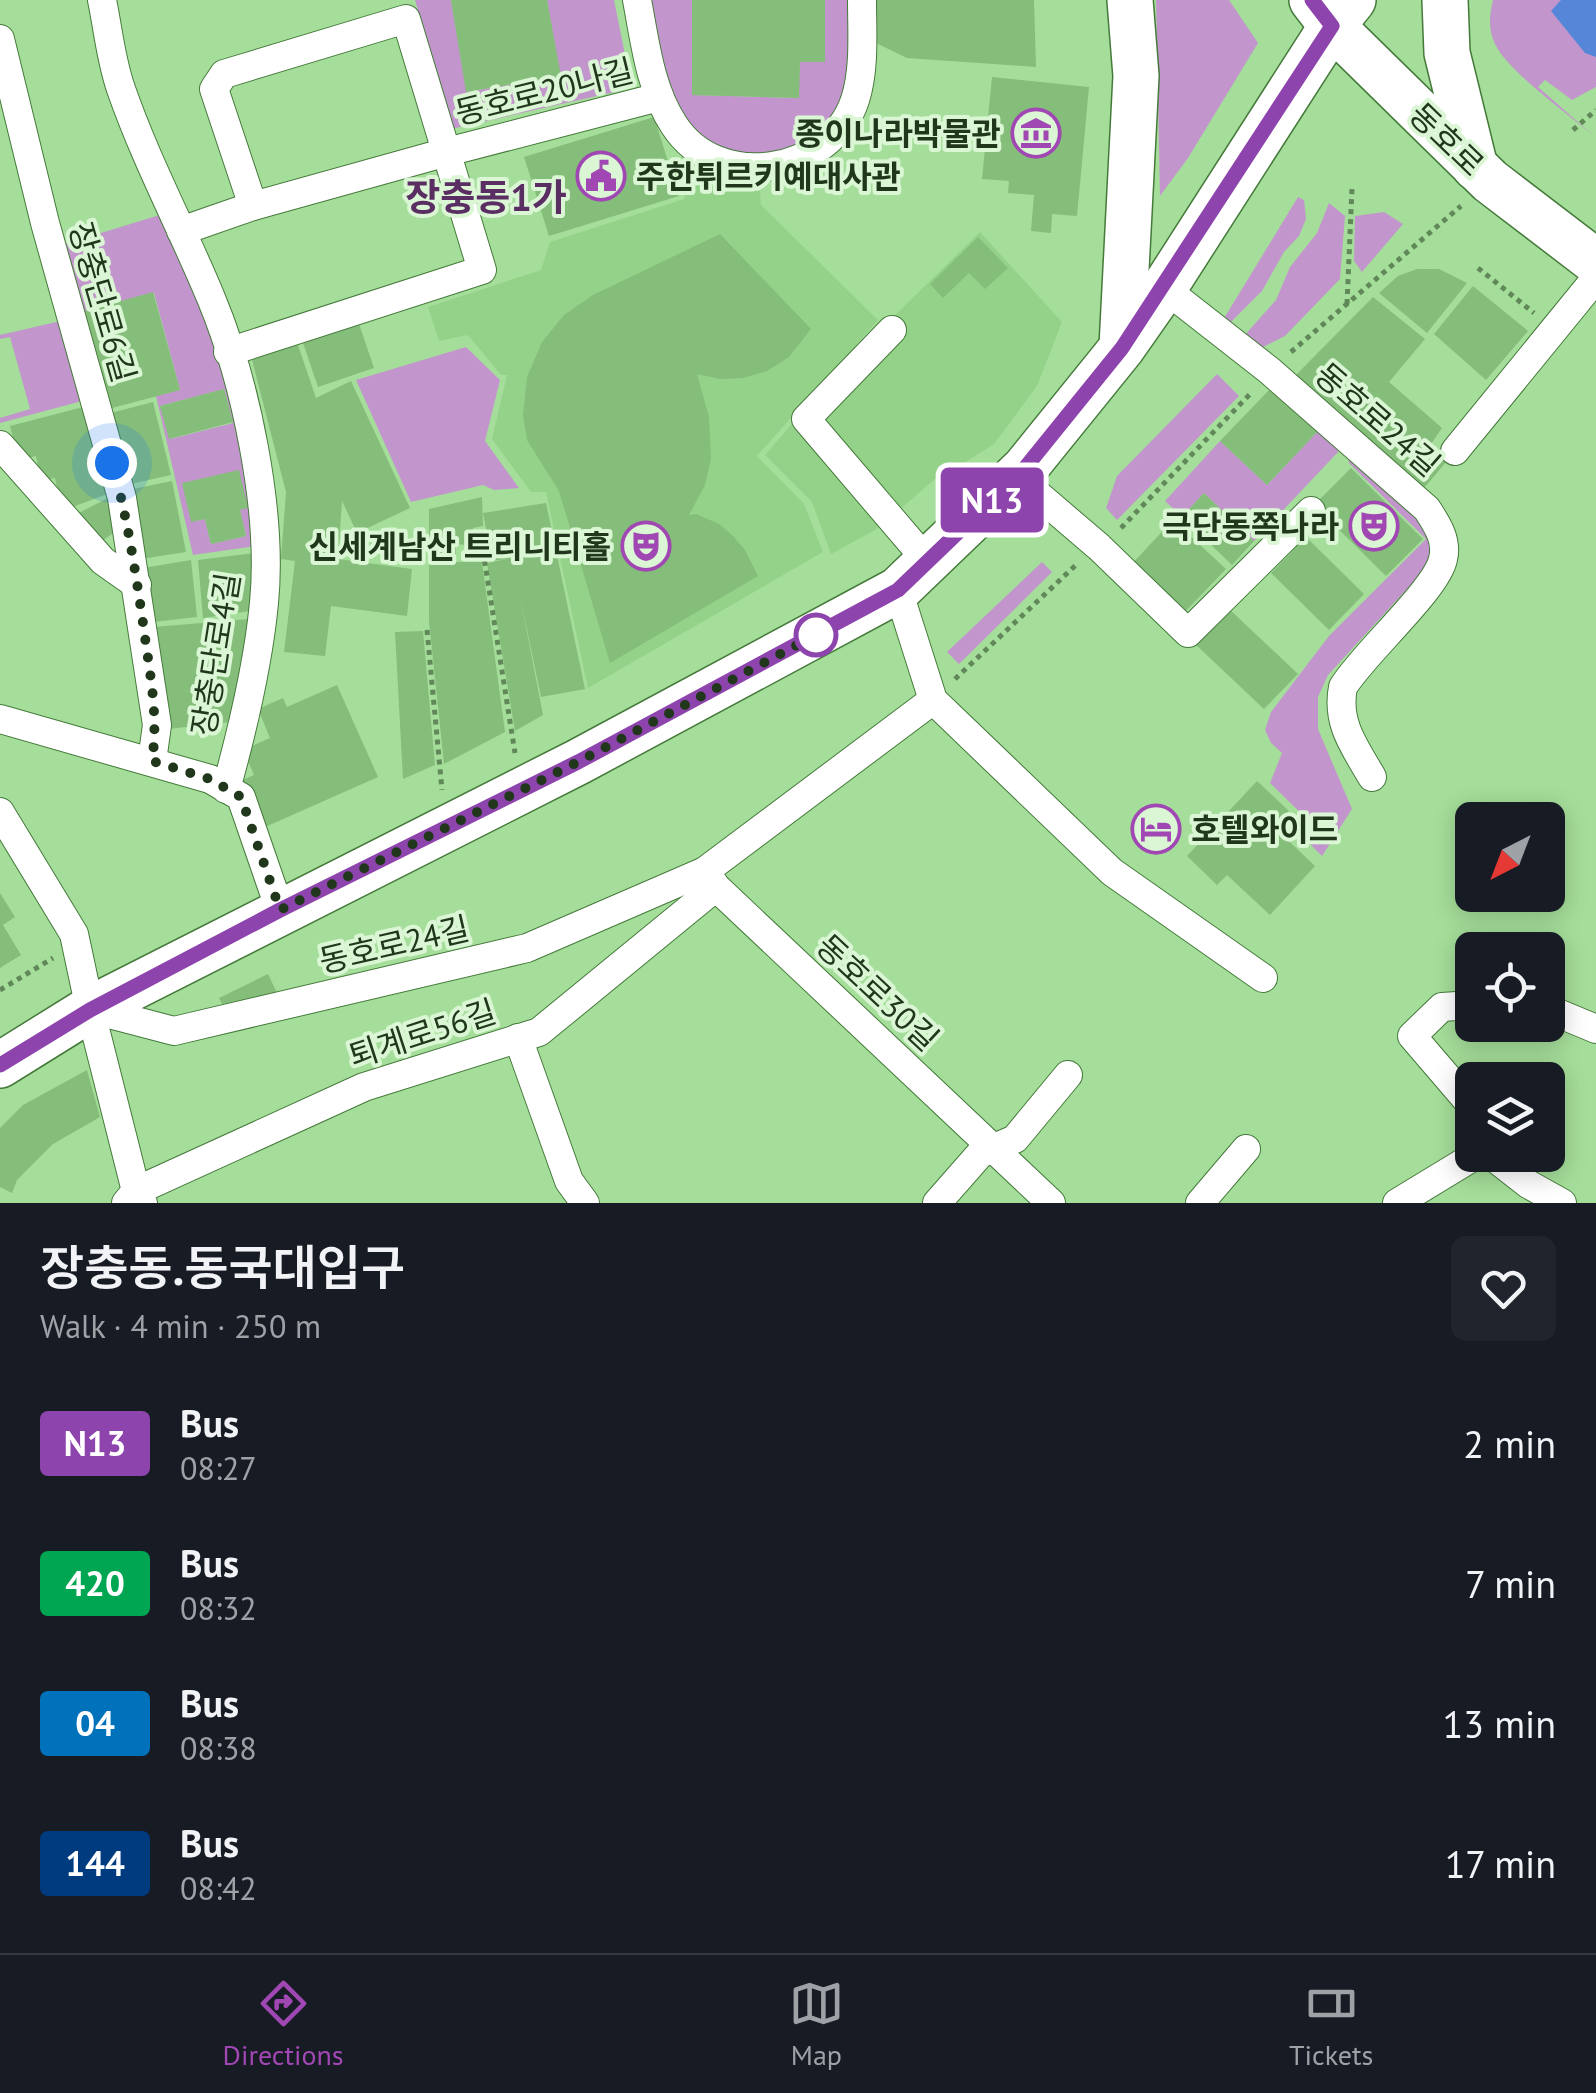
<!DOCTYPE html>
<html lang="en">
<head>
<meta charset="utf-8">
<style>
  :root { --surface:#171b24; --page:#20242c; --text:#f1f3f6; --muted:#9ea1a6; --line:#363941; --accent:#a147b3 }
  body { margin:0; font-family:"PT Sans","Noto Sans KR",sans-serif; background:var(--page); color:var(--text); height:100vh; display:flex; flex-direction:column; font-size:38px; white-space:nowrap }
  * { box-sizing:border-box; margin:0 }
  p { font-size:32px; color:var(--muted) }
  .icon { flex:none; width:55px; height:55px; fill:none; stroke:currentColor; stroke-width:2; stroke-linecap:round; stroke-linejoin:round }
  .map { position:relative; height:1203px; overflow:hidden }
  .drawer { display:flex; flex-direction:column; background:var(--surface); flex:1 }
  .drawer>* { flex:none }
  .badge { padding:0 20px; border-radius:8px; font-size:35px; line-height:65px }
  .needle { width:65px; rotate:222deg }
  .fabs { position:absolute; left:1455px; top:802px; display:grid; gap:20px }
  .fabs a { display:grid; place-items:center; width:110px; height:110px; border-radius:15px; background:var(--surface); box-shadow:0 5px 25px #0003; font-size:50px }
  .you { position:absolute; width:50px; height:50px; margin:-25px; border:8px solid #fff; border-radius:50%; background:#1a73e8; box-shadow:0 0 0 15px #1a73e833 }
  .map>.badge { position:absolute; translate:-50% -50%; box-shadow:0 0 0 5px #fff }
  .round { display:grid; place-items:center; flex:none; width:105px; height:105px; border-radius:15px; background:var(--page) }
  .head { display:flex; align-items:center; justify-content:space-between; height:170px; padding:0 40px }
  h1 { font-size:48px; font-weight:600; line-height:75px }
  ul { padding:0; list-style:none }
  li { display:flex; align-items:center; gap:30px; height:140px; padding:0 40px }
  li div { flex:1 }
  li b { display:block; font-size:38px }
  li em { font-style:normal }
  li .badge { min-width:110px; font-weight:700; text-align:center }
  .tab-bar { display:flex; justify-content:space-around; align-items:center; height:140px; border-top:2px solid var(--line); background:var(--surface); font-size:28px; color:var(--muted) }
  .tab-bar a { display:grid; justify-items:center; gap:5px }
  .tab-bar .on { color:var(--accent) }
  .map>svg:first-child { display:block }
</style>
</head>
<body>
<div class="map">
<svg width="1596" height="1203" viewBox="0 0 1596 1203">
  <rect width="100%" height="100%" fill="#a5de9a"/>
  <g fill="#95d289">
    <path d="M759,178l2,27 117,115 -121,136 47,48 19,48 -235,136 -42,-196h-15l-39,-53 15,-64h-6l-33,-40 -29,6 -11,-34 113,-37 9,-28 134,-43 4,-19z"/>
    <path d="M980,232l82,90 -25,64 -43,58 -36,23 -16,6 -65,56 -46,25 -19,-52 -47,-47 72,-83z"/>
  </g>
  <g fill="#c296cc" fill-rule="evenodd">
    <path d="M415,0h36l16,92 93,-16 -13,-76h67l16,79 -11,12 -168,38z"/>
    <path d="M642,0h50v95l106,3 2,-36 25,-1v-61h37l-7,101 -64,62 -103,-21z"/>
    <path d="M1156,0h73l29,43 -70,115 -28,38z"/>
    <path d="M1493,0h103v87l-24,13 -27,-20 -7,7 58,51c-25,-22 -86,-65 -100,-92 -8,-15 -7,-30 -3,-46z"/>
    <path d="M1298,197l6,3 2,19 -7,17 -15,16 -22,39 -34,34 -5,-5z"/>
    <path d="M1329,203l16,13 -5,63 -55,57 -26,13 -16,-12 33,-37 14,-33 27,-34z"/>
    <path d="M1384,212l19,12 -41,48 -8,-11 1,-45z"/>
    <path d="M163,214l68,164 25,168 -63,9 -37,-159 24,-6 -26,-97 -69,18 -20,-67zM224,389l9,34 -63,16 -10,-33zM240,510l6,26 -35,8 -6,-25 -14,3z"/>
    <path d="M65,320l21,80 -86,23v-5l30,-9 -20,-72 -10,2v-4z"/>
    <path d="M466,347l34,33 -15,61 34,47 -25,2 -11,-5 -72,17 -55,-122z"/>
    <path d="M1217,374l22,22 -122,124 -11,-12 11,-32z"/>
    <path d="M1318,431l21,20 -85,90 -50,-48 -22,24 -17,-16 55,-60 47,44z"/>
    <path d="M1356,454l70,63 6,37 -14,23 -90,98 -10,22v32l34,80 -30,47 -19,-19 10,-12 -43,-42 12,-30 -11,-10 -6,-13 6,-18 58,-76 97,-97 -78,-77z"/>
    <path d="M1042,562l10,10 -93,92 -12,-12z"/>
  </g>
  <path fill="#5686d8" d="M1561,0h35v57l-11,-4 -34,-42z"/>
  <g fill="#85bd7a">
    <path d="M451,0h96l14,76 -95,16z"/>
    <path d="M692,0h133v62h-25l-1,36 -107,-3z"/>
    <path d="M876,0h158l2,67 -129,-9 -31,-15z"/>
    <path d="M992,77l97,10 -12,129 -25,-2 -1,19 -20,-2 3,-36 -26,-2 1,-12 -27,-2z"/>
    <path d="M654,117l25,79 -130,40 -25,-79z"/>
    <path d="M720,234l91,95 -22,28 -22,14 -24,7 -23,1 -23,-5 12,43 2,42 -6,26 -16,30 7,-1 23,10 14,12 12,14 13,26 -148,87 -51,-172 -32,-51 -4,-25 4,-38 15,-35 22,-27 29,-20z"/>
    <path d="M978,237l30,31 -23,21 -16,-16 -26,25 -13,-14z"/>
    <path d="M1417,269h22l28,14 -40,50 -48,-40 19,-17z"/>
    <path d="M1473,286l55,45 -42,49 -52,-46z"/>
    <path d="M153,292l27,98 -68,18 -27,-97z"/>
    <path d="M1373,297l52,42 -36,43 53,46 -11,16 17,16 -24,28 -129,-112z"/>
    <path d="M358,321l16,47 -56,19 -16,-47z"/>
    <path d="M298,345l18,53 35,-17 59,127 -53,25 -15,-32 -4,58 74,10 -5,47 -76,-10 -6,50 -41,-4 11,-91 -14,-2 5,-67 -35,-136z"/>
    <path d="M1271,388l47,43 -51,54 -47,-44z"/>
    <path d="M224,389l9,33 -64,17 -9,-33z"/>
    <path d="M153,402l18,73 -45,10 -19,-71z"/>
    <path d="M87,406l23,87 -40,15 -2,-8 -8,2 -5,-24 -14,3 -5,-25 -17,4 -9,-34z"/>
    <path d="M1351,468l72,71 -37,37 -72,-71z"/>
    <path d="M239,470l9,38 -8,2 6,26 -35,8 -6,-25 -14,3 -9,-39z"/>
    <path d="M172,481l14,71 -45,7 -13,-69z"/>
    <path d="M1204,493l50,48 -22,24 -50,-48z"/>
    <path d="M112,496l9,31 -24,18 -26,-28z"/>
    <path d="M482,497l1,29 -10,2 2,18 -19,-2v18h26l23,170 -61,32 -15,-143v-112z"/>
    <path d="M546,503l39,186 -44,8 -21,-101 23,119 -28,16 -28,-168 26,-5 -21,3 -9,-48z"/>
    <path d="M1173,520l53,49 -44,46 -52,-49z"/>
    <path d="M1306,537l58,57 -35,36 -58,-57z"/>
    <path d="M254,553l-4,58 -47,7 -5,-58z"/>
    <path d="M191,560l6,57 -44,5 -10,-54z"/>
    <path d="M1228,608l70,66 -34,35 -70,-66z"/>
    <path d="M249,619l-18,103 -63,7 -14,-102z"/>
    <path d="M423,631l12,134 -32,14 -8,-147z"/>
    <path d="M337,685l41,92 -115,51 -21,-48 12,-5 -11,-25 27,-12 -12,-29 25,-11 4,9z"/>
    <path d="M1257,781l32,30 -15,16 41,39 -45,49 -43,-40 -10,10 -30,-29z"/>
    <path d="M0,893l15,24 -12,8 18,30 -21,13z"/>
    <path d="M268,974l9,19 -55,11 -3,-6z"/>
    <path d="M87,1070l13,47 -47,27 -36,36 -5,13 -12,-6v-59l23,-23z"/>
  </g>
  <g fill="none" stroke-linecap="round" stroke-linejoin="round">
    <g stroke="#457a3b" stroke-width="30">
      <g id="street">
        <path d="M102,0c6,29 9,61 19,89 25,72 61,139 90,209 35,84 62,214 53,305 -6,62 -21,125 -38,186"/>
        <path d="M637,0c8,42 13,89 37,125 44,68 156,50 181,-25 10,-31 7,-68 7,-100"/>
        <path d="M0,39l45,184 77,275 35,227 -5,36"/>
        <path d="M181,231l72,-25 194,-54 212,-55"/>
        <path d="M1164,288l106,83 157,138c9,14 21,31 16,50 -6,30 -80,95 -100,128 -7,36 11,59 29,90"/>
        <path d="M892,330l-86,89 122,143"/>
        <path d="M228,352l254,-82 -76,-251 -182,55 -10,15 39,117"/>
        <path d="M0,445l103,116 34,24"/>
        <path d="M1455,451l141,-173"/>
        <path d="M1016,476l83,71 89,86 123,-122"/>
        <path d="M898,590l35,110 179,172 151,106"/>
        <path d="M0,719l210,60 31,18 39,113"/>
        <path d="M0,812l74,122 16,75 46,182 7,12"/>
        <path d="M705,871l228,-171"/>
        <path d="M1472,1005l-30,2 -30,29 60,70"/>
        <path d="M90,1009l84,22 353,-83 178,-77 11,16 335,316"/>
        <path d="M1548,1009l48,20"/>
        <path d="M518,1038l51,143 16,22"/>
        <path d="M1491,1155l37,29 34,19"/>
        <path d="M126,1203l10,-12 228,-104 175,-55 177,-145"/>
        <path d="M937,1203l43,-49 35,-15 53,-64"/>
        <path d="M1200,1203l46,-54"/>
        <path d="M1397,1203l79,-48"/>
      </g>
    </g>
    <g stroke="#457a3b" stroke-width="48">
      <g id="primary">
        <path d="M1312,0l20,26 158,155 106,81"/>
        <path d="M1445,0l2,53 28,114"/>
        <path d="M1122,347l14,-271 -6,-76"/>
        <path d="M0,1065l90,-56 488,-247 320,-172 127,-122 97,-120 42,-60 168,-262 21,-26"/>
      </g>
    </g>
    <g stroke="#618859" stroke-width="5" stroke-dasharray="5 5" stroke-linecap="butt">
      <path d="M1573,130l23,-20"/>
      <path d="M1478,268l56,45"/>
      <path d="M1347,304l5,-116"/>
      <path d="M1291,352l170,-146"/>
      <path d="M1121,528l131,-136"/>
      <path d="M483,551l32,202"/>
      <path d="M427,630l15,160"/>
      <path d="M955,679l123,-116"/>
      <path d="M0,990l53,-32"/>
    </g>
    <use href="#street" stroke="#fff" stroke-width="28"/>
    <use href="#primary" stroke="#fff" stroke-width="45"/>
  </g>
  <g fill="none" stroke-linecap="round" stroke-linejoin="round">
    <g stroke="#fff" stroke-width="22">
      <path id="line" d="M0,1065l90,-55 190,-100 298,-148 320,-172 127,-122 97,-120 210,-322 -20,-26"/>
    </g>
    <use href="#line" stroke="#8e44ad" stroke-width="15"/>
    <path stroke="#21371c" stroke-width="10" stroke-dasharray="0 18" d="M112,463c15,52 23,106 31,160 6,47 16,90 9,138l58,18 31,18 39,113 298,-148 238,-127"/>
  </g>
  <defs>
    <g id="museum-ring" transform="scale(2.5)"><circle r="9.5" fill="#daf6d4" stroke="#a147b3" stroke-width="1.5"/><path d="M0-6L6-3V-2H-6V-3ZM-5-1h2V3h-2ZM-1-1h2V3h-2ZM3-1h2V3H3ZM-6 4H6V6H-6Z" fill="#a147b3"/></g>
    <g id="civic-ring" transform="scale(2.5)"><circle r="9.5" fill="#daf6d4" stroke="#a147b3" stroke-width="1.5"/><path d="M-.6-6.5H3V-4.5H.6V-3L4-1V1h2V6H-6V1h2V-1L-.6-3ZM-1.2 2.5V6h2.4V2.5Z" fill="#a147b3"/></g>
    <g id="theatre-ring" transform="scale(2.5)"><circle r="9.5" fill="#daf6d4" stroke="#a147b3" stroke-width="1.5"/><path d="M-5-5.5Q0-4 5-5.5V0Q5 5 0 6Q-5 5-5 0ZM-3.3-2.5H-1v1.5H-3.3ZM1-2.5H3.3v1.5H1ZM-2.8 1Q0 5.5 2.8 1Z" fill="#a147b3"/></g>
    <g id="hotel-ring" transform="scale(2.5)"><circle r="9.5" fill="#daf6d4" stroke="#a147b3" stroke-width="1.5"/><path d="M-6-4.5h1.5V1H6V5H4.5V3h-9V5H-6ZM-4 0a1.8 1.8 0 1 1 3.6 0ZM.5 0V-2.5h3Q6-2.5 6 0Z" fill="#a147b3"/></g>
  </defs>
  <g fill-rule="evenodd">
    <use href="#museum-ring" x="1036" y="133"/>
    <use href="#civic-ring" x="601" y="176"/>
    <use href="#theatre-ring" x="1374" y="526"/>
    <use href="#theatre-ring" x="646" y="546"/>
    <use href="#hotel-ring" x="1156" y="829"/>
  </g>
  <circle fill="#fff" stroke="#8e44ad" stroke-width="5" cx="816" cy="635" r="20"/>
  <g text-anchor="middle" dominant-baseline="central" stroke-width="8" stroke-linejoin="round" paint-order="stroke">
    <g font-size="32" fill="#21371c" stroke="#daf6d4">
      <text transform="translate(544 91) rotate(-14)">동호로20나길</text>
      <text transform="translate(1447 139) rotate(44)">동호로</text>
      <text transform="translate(103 302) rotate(74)">장충단로6길</text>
      <text transform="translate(1378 419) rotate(41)">동호로24길</text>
      <text transform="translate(215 654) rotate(-81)">장충단로4길</text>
      <text transform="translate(394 944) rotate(-13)">동호로24길</text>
      <text transform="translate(878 992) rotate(43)">동호로30길</text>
      <text transform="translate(422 1033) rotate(-18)">퇴계로56길</text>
    </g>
    <g font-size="32" font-weight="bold" fill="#21371c" stroke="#daf6d4" text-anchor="end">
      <text x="1001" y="133">종이나라박물관</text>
      <text x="636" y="176" text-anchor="start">주한튀르키예대사관</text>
      <text x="1339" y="526">극단동쪽나라</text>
      <text x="611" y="546">신세계남산 트리니티홀</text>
      <text x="1191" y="829" text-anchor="start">호텔와이드</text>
    </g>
    <g font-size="38" font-weight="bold" fill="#5a2e63" stroke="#daf6d4">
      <text x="486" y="196">장충동1가</text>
    </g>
  </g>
</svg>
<div class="fabs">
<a><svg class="needle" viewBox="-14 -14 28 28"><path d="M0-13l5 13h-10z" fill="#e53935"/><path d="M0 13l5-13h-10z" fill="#9ea1a6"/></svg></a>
<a><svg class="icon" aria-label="locate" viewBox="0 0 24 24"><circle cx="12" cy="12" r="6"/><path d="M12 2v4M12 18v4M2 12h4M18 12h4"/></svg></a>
<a><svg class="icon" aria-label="layers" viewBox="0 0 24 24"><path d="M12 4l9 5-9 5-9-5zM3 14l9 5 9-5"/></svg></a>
</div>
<div class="you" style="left:112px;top:463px"></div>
<b class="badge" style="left:992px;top:500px;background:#8e44ad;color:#fff">N13</b>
</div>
<section class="drawer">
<div class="head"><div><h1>장충동.동국대입구</h1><p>Walk · 4 min · 250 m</p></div><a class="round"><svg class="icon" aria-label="heart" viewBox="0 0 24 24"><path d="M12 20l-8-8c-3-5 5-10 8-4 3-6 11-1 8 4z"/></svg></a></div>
<ul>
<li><span class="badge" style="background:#8e44ad;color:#fff">N13</span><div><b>Bus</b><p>08:27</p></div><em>2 min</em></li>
<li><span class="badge" style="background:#00a651;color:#fff">420</span><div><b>Bus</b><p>08:32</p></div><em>7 min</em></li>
<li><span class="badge" style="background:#0072bc;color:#fff">04</span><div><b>Bus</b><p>08:38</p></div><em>13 min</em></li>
<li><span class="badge" style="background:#003b80;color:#fff">144</span><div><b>Bus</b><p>08:42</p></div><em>17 min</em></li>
</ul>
</section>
<nav class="tab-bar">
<a class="on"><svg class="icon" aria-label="directions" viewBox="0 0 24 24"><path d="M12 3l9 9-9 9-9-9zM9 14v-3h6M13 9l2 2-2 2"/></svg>Directions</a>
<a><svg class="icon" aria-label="map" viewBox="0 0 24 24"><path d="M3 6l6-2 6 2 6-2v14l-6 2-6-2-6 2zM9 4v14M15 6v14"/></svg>Map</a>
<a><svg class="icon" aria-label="tickets" viewBox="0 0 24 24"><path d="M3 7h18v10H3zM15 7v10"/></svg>Tickets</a>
</nav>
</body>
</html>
